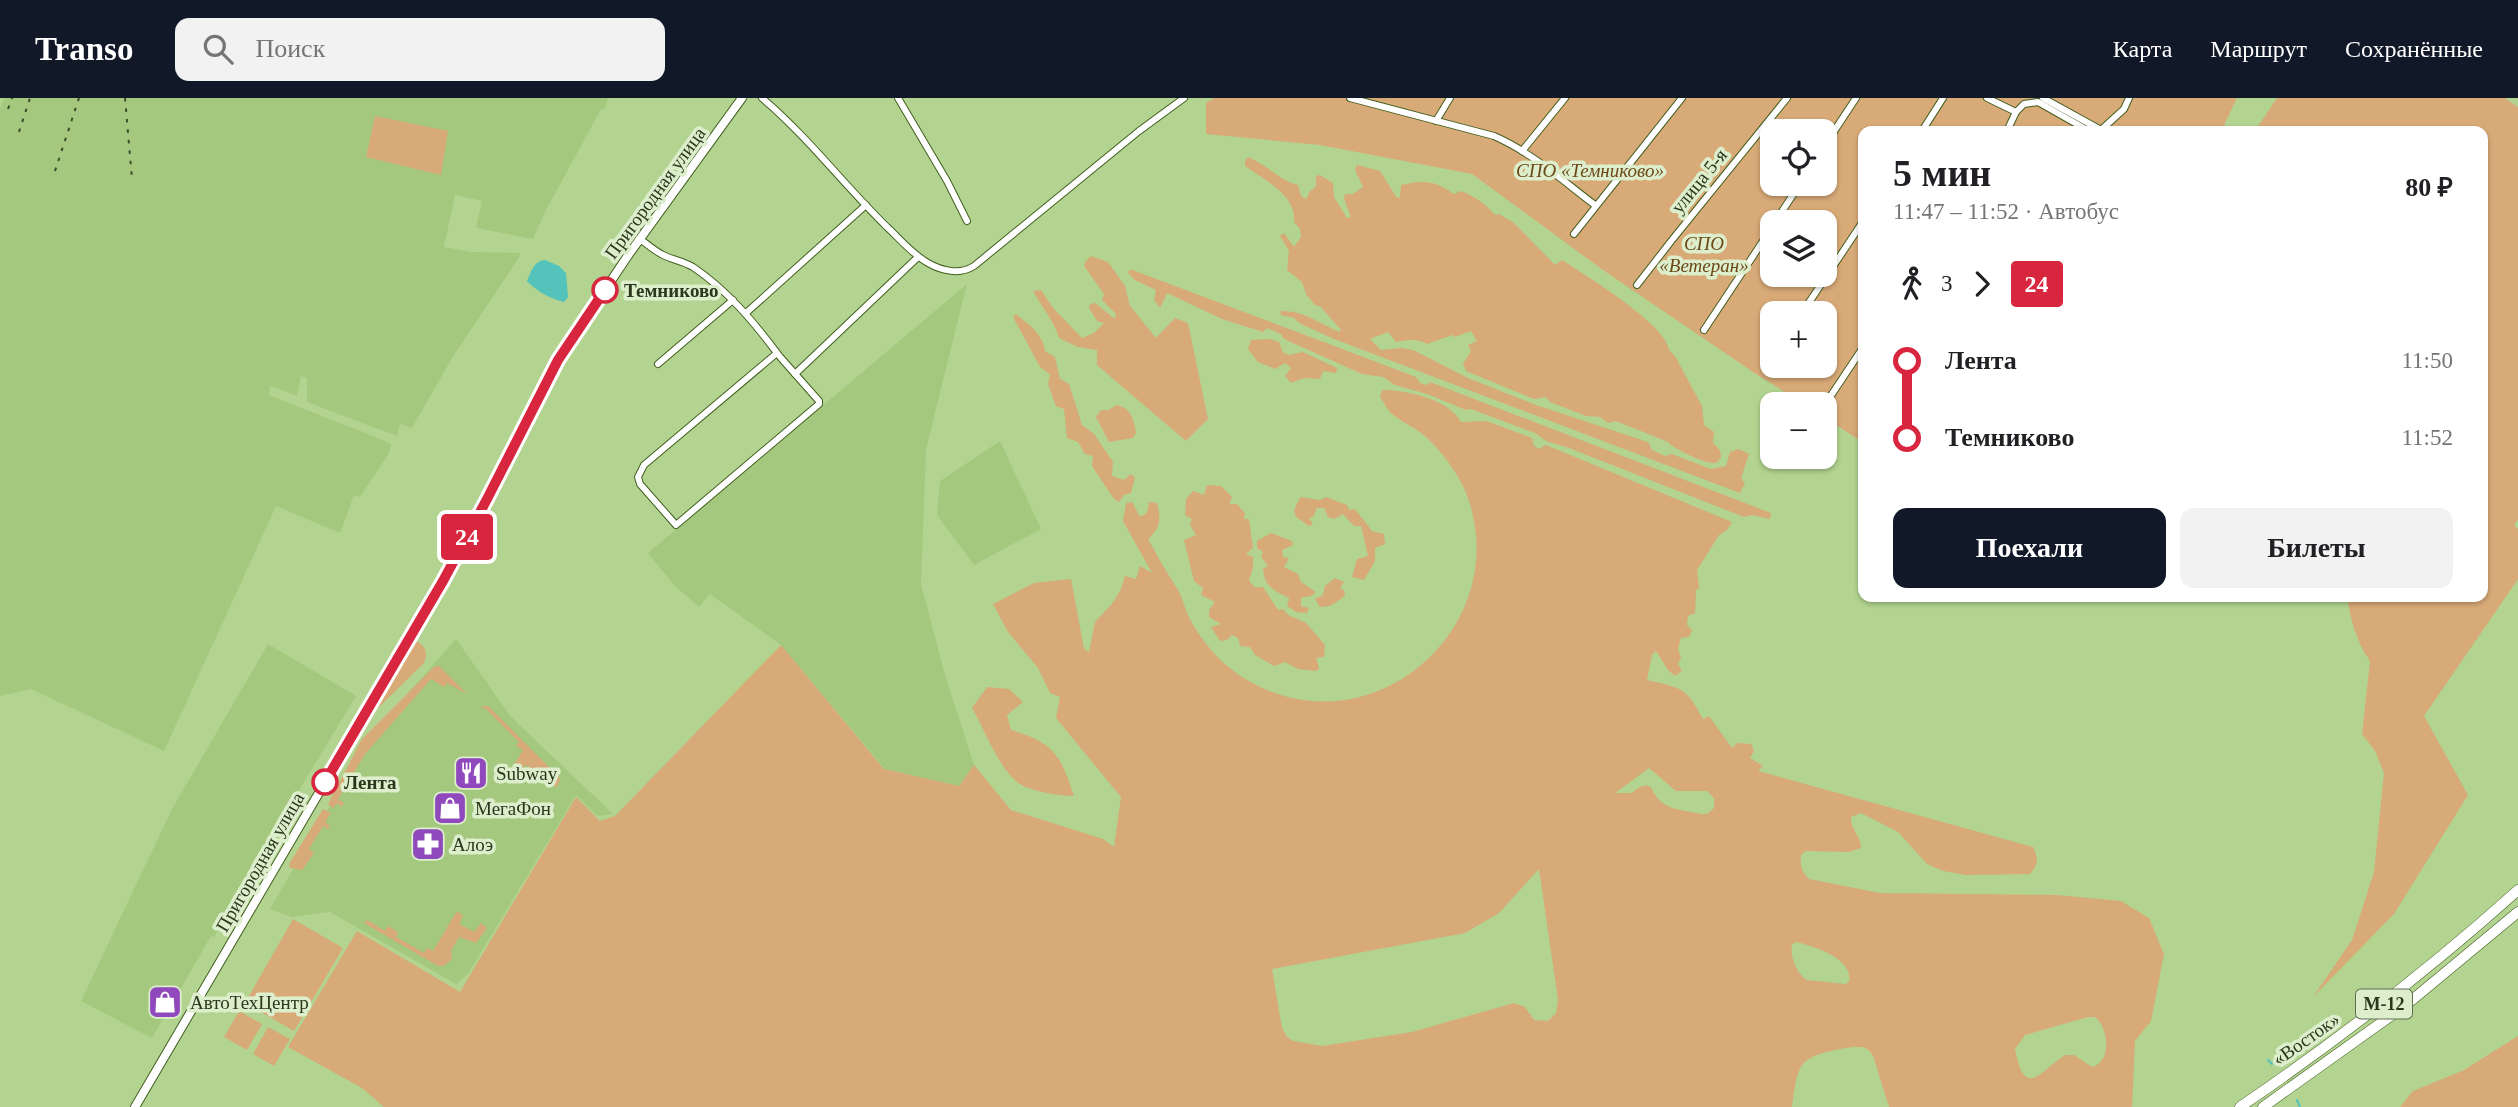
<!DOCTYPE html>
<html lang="ru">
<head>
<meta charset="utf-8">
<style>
  :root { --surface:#fff; --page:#f2f2f2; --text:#202124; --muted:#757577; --accent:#111827 }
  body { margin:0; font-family:Georgia,serif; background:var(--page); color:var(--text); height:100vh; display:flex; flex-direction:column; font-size:26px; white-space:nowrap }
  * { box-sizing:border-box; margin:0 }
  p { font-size:23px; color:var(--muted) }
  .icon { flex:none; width:38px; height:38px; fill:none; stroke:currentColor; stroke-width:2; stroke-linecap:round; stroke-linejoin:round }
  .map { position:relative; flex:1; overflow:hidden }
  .details { position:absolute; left:1858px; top:28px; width:630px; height:476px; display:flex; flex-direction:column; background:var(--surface); border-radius:14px; box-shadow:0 2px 5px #0004 }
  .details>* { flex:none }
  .badge { padding:0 14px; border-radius:5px; font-size:24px; line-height:46px }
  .tools { position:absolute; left:1760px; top:21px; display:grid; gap:14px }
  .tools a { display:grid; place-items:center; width:77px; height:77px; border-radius:14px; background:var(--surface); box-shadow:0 2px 5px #0004; font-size:35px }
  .map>.badge { position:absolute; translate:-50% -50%; box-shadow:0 0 0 4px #fff }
  .legs { display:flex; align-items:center; gap:10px; height:77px; padding:0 35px; font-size:23px }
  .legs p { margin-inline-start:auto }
  .head { display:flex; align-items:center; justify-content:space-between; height:119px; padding:0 35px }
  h1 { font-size:38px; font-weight:700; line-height:52px }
  .primary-button { display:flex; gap:14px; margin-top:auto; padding:14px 35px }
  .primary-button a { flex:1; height:80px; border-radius:14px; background:var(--accent); color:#fff; font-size:28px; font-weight:700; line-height:80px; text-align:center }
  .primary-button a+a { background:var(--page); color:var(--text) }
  ul { padding:0 35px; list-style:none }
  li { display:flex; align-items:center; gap:24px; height:77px; font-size:26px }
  li i { display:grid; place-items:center; width:10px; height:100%; margin:0 9px; background:currentColor }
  li i::after { content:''; width:18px; height:18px; margin:-9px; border:5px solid; border-radius:50%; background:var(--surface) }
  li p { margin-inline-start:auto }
  li:first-child i { background:linear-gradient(#0000 50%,currentColor 0) }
  li:last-child i { background:linear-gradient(currentColor 50%,#0000 0) }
  header { display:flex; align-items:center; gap:42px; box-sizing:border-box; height:98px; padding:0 35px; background:var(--accent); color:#fff }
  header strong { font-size:33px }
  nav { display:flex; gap:38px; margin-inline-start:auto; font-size:24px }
  .search { width:490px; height:63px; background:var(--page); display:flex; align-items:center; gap:18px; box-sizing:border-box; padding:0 24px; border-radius:14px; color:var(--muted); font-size:26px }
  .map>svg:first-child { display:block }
</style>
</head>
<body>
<header>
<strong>Transo</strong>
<div class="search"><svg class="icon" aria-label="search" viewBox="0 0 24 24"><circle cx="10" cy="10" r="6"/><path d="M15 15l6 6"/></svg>Поиск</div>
<nav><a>Карта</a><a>Маршрут</a><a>Сохранённые</a></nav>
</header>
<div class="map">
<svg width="2518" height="1009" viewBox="0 0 2518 1009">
  <rect width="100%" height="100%" fill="#b2d490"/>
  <g fill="#a4c87e">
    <path d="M4,0h604l-3,11h-4l-55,101 -13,29 -57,-11 6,-27 -27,-6 -11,52 27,5 49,1v3l-65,97 -43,75 -12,-4 -3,12 -90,-34v-23l-6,-3 -4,20 -25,-10 -2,1 -1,8 121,48 1,3 -3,9 -28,42 -6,-2 -14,38 -64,-27 -112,245 -133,-62 -31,7v-587z"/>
    <path d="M967,186l-41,165 -5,135 24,91 29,90 -15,21 -74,-17 -104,-124 -71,-51 -11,13 -25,-22 -26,-32z"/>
    <path d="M1000,343l41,88 -67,36 -37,-50 3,-34z"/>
    <path d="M456,541l55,78 102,97 -16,2 -21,-21 -108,179 -12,10 -126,-72 -38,5 -22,-8 101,-174z"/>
    <path d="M268,546l88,52 -110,182 -32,59 -3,-1 -59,102 -71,-37 91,-192z"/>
  </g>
  <g fill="#d8aa77" fill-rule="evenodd">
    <path d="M1214,0h1023l-12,25v8h-361v312l-39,-25v-14h-21l-48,-30 -153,-104 -131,-96 -152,-29 -114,-11v-31zM1773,33h52v53h-52zM1773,124h52v53h-52zM1773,215h52v53h-52z"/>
    <path d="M2277,0h228l13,9v412l-4,6 4,4v50l-94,137 44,79 -74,119 -81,83 39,-57 22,-68 10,-99 -9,-22 -13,-17 8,-73c-14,-20 -19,-40 -23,-64h136v-466h-228z"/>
    <path d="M375,18l73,15 -7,44 -75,-18z"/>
    <path d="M1248,59c18,7 32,24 50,28l3,11 5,3 4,-8 6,-4v-11l4,-1 13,8 1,14 13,21 4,-1 -7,-18 1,-5h8l10,-7 -8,-17 2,-5 23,6 17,27 3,-1 1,-12c22,-5 34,-5 53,9l7,-3c14,6 24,12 34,24l4,-1 15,9 41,42 7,-5c23,15 104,64 107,90l6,6 27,50 2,19 10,7 -1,11 7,7 1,7c-3,4 -4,7 -9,6 -9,0 -39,-15 -44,-21l-52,-21 -8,2 -8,-6 -14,-1 -36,-14 -4,-5 -12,2 -68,-28 -3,-7 8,-13 -3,-6 9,-4 -6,-10 -16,6 -3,-2 -25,9c-10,-6 -20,-4 -31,-2l-8,-10 -18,7 11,11 21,-2 11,2 55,28 68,27 112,37 4,8 13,6 7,-2 39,15 15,-3 4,-14 8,-3 11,5 -8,24 4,5 -5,10 -406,-154 -35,-16 -5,-5 -13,-3 -1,-4 15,1 14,5 30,15 2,-2 -20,-23 -6,-2 -9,-11 -4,-12 -15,-12 2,-19 -9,-15 4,-3 10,14 7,-10 -1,-8 -6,-7c3,-27 -30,-42 -49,-56v-5z"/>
    <path d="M1091,158l17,6 17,24 5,20 26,32 19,-20 13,5 20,96 -22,22 -89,-76v-15l-19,-3 -19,-9c-5,-17 -17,-31 -26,-47l8,-1 12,18 29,30 12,-5 10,-10 -7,-2 -8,-13 1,-4 5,-1 20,16 1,-5 -14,-14 2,-6 -20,-28 1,-4z"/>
    <path d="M1130,171l286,108 4,6 7,2 3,-3 341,131 -1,6 -18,-4 -8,2 -175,-69 -23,-7 -11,-8 -64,-24 -5,1 -39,-16 -32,-9 -12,-8 -21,-3 -78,-35 -3,-5 -14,-6 -4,4 -41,-13 -55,-26 -7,15 -6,-8 2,-10 -21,-10 -7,-7z"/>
    <path d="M1016,216c13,11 27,19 29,37l10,6 5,22 9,5 13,41 12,9 19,28 -1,14 12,4 7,-6 4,4 -4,15 -7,2 -5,7 -5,-3 -22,-33 1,-10 -8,-2 -7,-12 -11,-4 -3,-29 -8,-3 -8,-22 2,-10 -10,-7 -27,-50z"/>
    <path d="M1270,241l9,3 4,10 6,3 14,-3 34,16 -1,5 -13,-2 -3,8 -16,-1 -13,5 -6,-7 6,-8 -6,-5 -10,6 -17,-7 -10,-13 3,-9z"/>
    <path d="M1382,292c24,0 67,9 79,32l25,-1 46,17 2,8 5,3 7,-4 186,77 -5,8 -8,5 -22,35 2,17 -3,4 -1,22 -7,3 -1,9 5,5 -3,7 -8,1 -3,11 3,8 -3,7 4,7 -7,5 -7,-6 -12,-19 -4,4 -5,25c35,8 39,7 56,39l6,-3 23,32 5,-5 14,1 3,7 -4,7 13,8 -5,5 275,76c6,11 5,18 -3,27l-64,1 -23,-4 -16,-7 -29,-32 -37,-19 -10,4c-1,11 10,19 10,31l-12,4 -43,-1 -5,4c-1,10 0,16 8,24l71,14 177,2 64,6 28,17 15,36 -13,67 -16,20 -3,66h-243l-16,-51c-3,-5 -6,-9 -12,-9 -14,-1 -50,6 -58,17 -8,10 -9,31 -11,43h-1408l-22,-19 -74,-41 69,-116 103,61 116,-195 24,24 15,-5 166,-171 103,124 75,17 15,-21 37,45 92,29 11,8 7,-50 -65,-79 4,-21 -10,-4 -12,-25 -30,-36 -15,-28 41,-21 37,-4 13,70 5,3 6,-30 17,-18 9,-15 4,-13 11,3 4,-13 12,7 -29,-52 3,-18 6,-1 8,15 7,-4 2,-11 8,1c4,17 4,24 -9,36 10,18 19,34 30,51 5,9 7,20 12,29 13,25 33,47 57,61 119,71 262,-45 223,-176 -6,-23 -26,-50 -43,-66 -10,-10 -24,-15 -35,-24 -5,-4 -8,-12 -12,-17zM1649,670l27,23h31l7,7v10l-7,6h-5c-23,-5 -41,-3 -51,-27 -9,-4 -12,1 -19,6h-17zM1539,771l19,131 -2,13 -8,8 -14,-1 -9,-13 -11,-4 -102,29 -90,14 -29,-5 -6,-4 -5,-9 -10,-59 193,-36 34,-20zM1796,844c18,4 58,17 53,40l-4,2 -39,-4c-10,-8 -16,-23 -14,-35zM2088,919h7c14,11 17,45 -3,50l-18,-12h-9c-25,16 -40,46 -50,-6l10,-14z"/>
    <path d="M1117,307c14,3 17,15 19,28l-3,5 -24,4 -13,-25 5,-7h7z"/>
    <path d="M1207,387l14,1 11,11 -3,7h8l8,9 -1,6h5l4,29 -7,6 7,3v11l-4,12 5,7h9l15,23 5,-1 5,6 18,8 19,22 -1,12 -8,1 3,10 -3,3 -18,-2 -13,-7 -11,4 -19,-11 -5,-8 -10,-1 -2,-8 -6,-3 -5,5 -7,1 -9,-14 10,-3 -12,-7v-7l6,-8 -14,-7 2,-7 -9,-7 -10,-41 12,-5 -6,-10 2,-6 -7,-4 1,-16 7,-8 11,4z"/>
    <path d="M1300,399l20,3 6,-3 21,8 2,5 6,-1 17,22 12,3 1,10 -10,4v13l-11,19 -12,-3 5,-18 11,-3 -7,-30h-7l-11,-12 -9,5 -6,-2 -4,-9h-7l-4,9 -4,1 4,6 -4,2 -13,-9 -2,-6z"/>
    <path d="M1271,435l21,8 1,4 -11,5 1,7 6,1 -5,9 14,7 3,8 15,10 -5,4 -10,2v8l8,2 -2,5 -11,-1 -9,-6 2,-8c-16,-8 -24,-11 -26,-29l5,-3 -7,-9 2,-5 -6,-4v-7z"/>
    <path d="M1335,480l9,4 -4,6 4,2 1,6 -15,10 -10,1 -5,-8 8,-4 2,-9z"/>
    <path d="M414,544h4c8,5 10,12 6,21l-46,45 -2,-1z"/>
    <path d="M435,568h4l28,28 -20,-11 -3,4 -13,-8 -66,75 -27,45 6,4 -2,4 -5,-4 -4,5 -5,-4 34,-65z"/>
    <path d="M987,589l22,2 14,13 -16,13 4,15c42,12 50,25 63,66 -15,0 -45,-5 -57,-14 -20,-17 -32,-52 -45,-74z"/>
    <path d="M483,608h5l70,70 2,3 -3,8 -7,-2 2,-5 -27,-15 -3,5 -8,-5 9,-15 -7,-4 3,-4 -34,-34h-5z"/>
    <path d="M323,711l8,4 -6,9 5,4 -2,3 -5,-3 -14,23 5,4 -12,17 -12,-2 -1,-4z"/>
    <path d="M457,813l6,5 -4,8 15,8 7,-9 6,5 -11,15 -17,-6 -8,14 1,8 -8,7h-6l-74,-43 3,-3 18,11 3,-5 10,6 -2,5 28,16 3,-5 6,3z"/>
    <path d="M293,821l50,29 -49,83 -49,-28z"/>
    <path d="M239,913l23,13 -15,26 -23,-13z"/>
    <path d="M268,929l22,12 -16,27 -21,-12z"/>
    <path d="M2518,938v71h-118l13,-16 51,-21z"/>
  </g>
  <path fill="#54c3bc" d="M545,162l14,6 7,7 2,24 -4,5c-13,-3 -28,-11 -37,-21 4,-10 7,-20 18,-21z"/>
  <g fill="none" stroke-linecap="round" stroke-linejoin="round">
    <g stroke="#54c3bc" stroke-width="2">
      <path d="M2268,962l4,4"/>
      <path d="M2297,1002l3,7"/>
    </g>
    <g stroke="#435f1f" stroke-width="8">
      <g id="minor">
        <path d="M762,0c46,39 82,87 125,129 13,12 25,27 41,36 14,8 32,12 46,3l165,-135 45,-33"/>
        <path d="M898,0l49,83 20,40"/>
        <path d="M1350,0l144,38c37,16 69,45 101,69"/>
        <path d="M1987,0l29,14 8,-8 14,-2 51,29"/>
        <path d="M2043,0l58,32 23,-21 5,-11"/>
        <path d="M1436,23l14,-23"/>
        <path d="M1922,33l21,-33"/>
        <path d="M2007,33l9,-19"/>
        <path d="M1825,47l31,-47"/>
        <path d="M1522,53l43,-53"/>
        <path d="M1775,124l25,-38"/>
        <path d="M1574,136l108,-136"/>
        <path d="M640,141c7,5 15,12 23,16 10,5 20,6 30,12 34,23 60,54 84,86l4,5 38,43v3l-143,121 -36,-41 -2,-7 6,-12 133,-112"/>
        <path d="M1637,187l35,-45 115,-142"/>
        <path d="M746,215l120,-108"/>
        <path d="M1802,215l62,-93"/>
        <path d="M1704,232l69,-104"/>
        <path d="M658,266l75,-64"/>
        <path d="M1768,268l5,-8"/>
        <path d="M795,276l123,-117"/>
        <path d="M1826,305l38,-57"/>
      </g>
    </g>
    <g stroke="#435f1f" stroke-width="10">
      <path id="tertiary" d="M135,1009l308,-526 44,-80 71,-141 71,-106 113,-156"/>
    </g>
    <g stroke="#435f1f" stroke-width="11">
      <g id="trunk">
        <path d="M2240,1009c98,-67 190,-138 278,-217"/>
        <path d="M2263,1009l143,-102 112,-93"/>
      </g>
    </g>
    <use href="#minor" stroke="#fff" stroke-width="6"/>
    <use href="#tertiary" stroke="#fff" stroke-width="8"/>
    <use href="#trunk" stroke="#fff" stroke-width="10"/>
    <g stroke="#3d4d2c" stroke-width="2" stroke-dasharray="3.5 7" stroke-linecap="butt">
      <path d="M125,0l7,81"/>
      <path d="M8,11l4,-11"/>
      <path d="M19,34l11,-34"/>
      <path d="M55,73l24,-73"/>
    </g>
  </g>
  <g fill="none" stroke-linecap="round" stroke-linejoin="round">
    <g stroke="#fff" stroke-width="16">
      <path id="line-1" d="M325,684l118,-201 43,-80 72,-141 47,-70"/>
    </g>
    <use href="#line-1" stroke="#d7263d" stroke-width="10"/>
  </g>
  <defs>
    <g id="restaurant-square" transform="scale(1.75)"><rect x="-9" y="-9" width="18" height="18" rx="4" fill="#8f49bd" stroke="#dec"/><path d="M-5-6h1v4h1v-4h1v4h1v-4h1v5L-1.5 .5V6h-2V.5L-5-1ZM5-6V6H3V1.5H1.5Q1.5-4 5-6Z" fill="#fff"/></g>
    <g id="shop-square" transform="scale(1.75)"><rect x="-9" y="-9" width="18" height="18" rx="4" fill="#8f49bd" stroke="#dec"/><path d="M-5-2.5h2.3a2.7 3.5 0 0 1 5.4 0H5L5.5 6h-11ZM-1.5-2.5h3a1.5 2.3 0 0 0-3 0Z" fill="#fff"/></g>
    <g id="pharmacy-square" transform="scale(1.75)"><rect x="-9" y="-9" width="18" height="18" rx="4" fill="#8f49bd" stroke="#dec"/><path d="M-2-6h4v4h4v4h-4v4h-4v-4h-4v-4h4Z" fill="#fff"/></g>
  </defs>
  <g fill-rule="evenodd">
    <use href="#restaurant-square" x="471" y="675"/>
    <use href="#shop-square" x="450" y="710"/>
    <use href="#pharmacy-square" x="428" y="746"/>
    <use href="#shop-square" x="165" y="904"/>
  </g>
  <g fill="#fff" stroke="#d7263d" stroke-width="3.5">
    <circle cx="605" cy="192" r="12"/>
    <circle cx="325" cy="684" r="12"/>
  </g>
  <g text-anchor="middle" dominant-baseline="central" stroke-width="7" stroke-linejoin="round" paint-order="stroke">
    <rect fill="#dec" stroke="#606e51" stroke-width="2" x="2356" y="891.5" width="56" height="29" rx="5"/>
    <g font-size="18" font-weight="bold" fill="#2a371c">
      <text x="2384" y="906">М-12</text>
    </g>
    <g font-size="19" font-style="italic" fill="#6c4718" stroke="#dec">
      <text x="1590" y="72">СПО «Темниково»</text>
      <text x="1704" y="145">СПО<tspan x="1704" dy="22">«Ветеран»</tspan></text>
    </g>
    <g font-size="19" fill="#2a371c" stroke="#dec">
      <text transform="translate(1699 83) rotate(-51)">улица 5-я</text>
      <text transform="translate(655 95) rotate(-54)">Пригородная улица</text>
      <text transform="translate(260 764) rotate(-60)">Пригородная улица</text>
      <text transform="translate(2306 941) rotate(-35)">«Восток»</text>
    </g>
    <g font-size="19" font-weight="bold" fill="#2a371c" stroke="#dec" text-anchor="start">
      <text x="624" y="192">Темниково</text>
      <text x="344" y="684">Лента</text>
    </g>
    <g font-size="19" fill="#2a371c" stroke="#dec" text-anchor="start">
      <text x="496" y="675">Subway</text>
      <text x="475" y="710">МегаФон</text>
      <text x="452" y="746">Алоэ</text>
      <text x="190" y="904">АвтоТехЦентр</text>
    </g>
  </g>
</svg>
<div class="tools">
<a><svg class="icon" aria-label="locate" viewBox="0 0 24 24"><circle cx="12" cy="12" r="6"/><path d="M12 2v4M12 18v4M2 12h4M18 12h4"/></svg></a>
<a><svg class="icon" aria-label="layers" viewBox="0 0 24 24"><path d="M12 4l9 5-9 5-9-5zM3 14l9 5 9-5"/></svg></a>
<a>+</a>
<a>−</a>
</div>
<b class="badge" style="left:467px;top:439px;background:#d7263d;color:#fff">24</b>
<section class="details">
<div class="head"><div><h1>5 мин</h1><p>11:47 – 11:52 · Автобус</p></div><b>80 ₽</b></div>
<div class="legs"><svg class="icon" aria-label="walk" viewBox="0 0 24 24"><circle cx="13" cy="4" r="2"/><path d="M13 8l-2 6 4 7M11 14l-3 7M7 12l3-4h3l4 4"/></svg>3<svg class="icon" aria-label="forward" viewBox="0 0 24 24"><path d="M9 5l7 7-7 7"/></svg><b class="badge" style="background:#d7263d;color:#fff">24</b></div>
<ul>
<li><i style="color:#d7263d"></i><b>Лента</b><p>11:50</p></li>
<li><i style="color:#d7263d"></i><b>Темниково</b><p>11:52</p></li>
</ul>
<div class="primary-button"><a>Поехали</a><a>Билеты</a></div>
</section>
</div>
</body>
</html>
